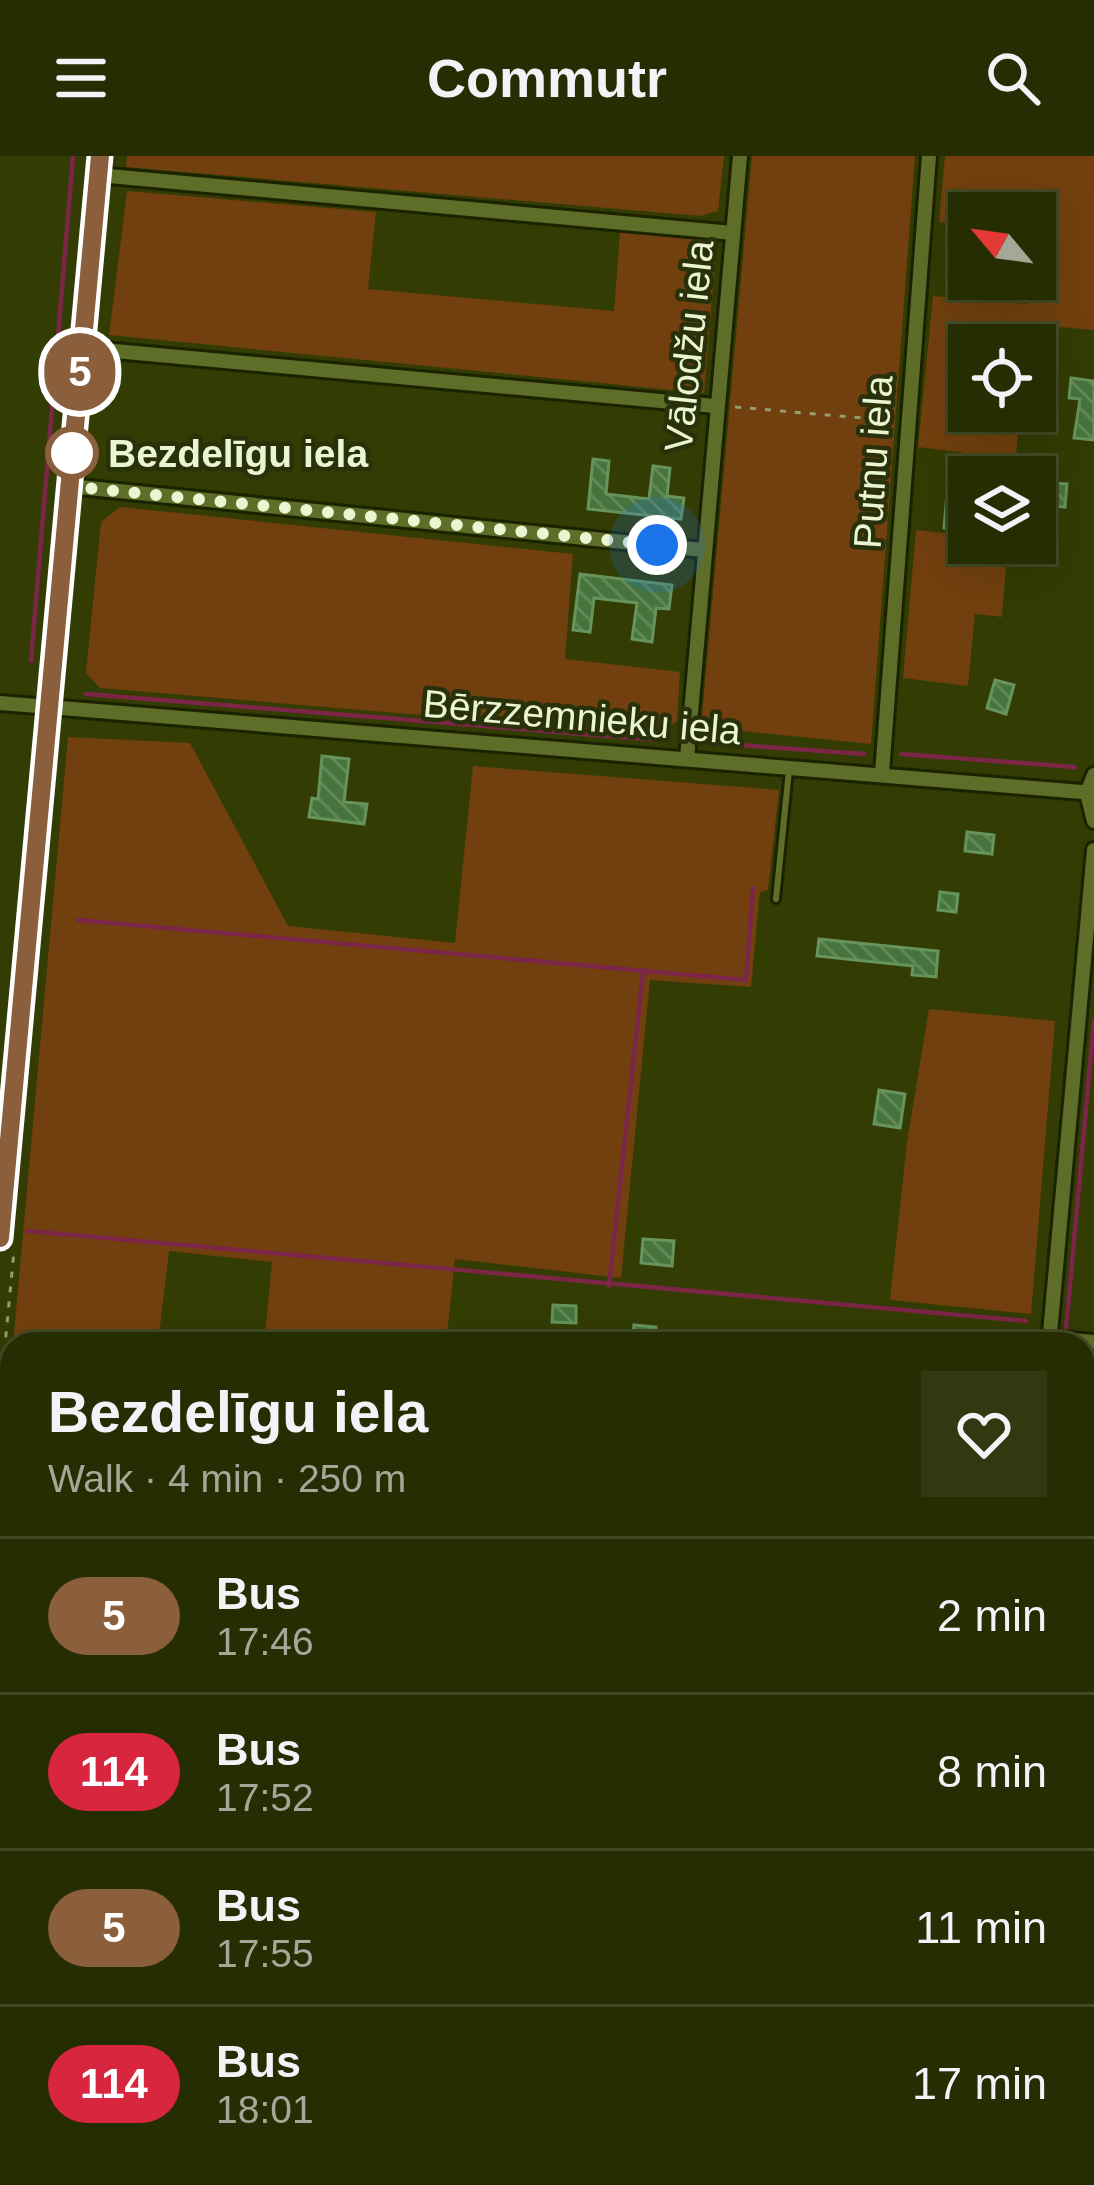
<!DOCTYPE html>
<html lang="en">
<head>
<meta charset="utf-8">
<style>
  :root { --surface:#262d02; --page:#323911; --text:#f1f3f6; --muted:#a4a899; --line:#424924 }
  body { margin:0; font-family:Helvetica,sans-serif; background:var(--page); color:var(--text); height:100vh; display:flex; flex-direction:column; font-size:45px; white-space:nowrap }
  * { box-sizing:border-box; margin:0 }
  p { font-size:39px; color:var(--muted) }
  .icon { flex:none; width:66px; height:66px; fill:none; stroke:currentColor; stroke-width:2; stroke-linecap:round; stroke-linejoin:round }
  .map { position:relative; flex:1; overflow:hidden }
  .details { position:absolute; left:0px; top:1176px; width:1095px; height:855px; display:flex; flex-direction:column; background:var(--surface); border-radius:36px 36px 0 0; box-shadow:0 12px 48px #0002,0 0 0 3px var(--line) }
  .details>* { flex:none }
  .badge { padding:0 24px; border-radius:39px; font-size:42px; line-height:78px }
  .needle { width:78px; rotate:299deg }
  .fabs { position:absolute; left:948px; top:36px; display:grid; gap:24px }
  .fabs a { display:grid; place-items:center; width:108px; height:108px; border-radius:0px; background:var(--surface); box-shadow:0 12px 48px #0002,0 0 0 3px var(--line); font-size:60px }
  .you { position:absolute; width:60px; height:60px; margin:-30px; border:9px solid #fff; border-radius:50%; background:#1a73e8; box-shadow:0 0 0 18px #1a73e833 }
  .map>.badge { position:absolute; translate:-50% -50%; box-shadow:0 0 0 6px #fff }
  .round { display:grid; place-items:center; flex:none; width:126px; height:126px; border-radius:0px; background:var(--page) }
  .head { display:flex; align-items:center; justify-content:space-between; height:204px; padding:0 48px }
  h1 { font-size:57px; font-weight:600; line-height:90px }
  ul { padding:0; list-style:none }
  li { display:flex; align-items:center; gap:36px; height:156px; padding:0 48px; border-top:3px solid var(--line) }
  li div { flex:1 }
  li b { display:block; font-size:45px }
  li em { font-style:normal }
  li .badge { min-width:132px; font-weight:700; text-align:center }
  header { display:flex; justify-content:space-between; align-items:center; height:156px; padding:0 48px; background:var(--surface); font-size:54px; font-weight:600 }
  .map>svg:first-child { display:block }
</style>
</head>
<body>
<header><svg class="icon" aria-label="menu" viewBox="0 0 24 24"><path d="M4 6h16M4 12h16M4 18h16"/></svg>Commutr<svg class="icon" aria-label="search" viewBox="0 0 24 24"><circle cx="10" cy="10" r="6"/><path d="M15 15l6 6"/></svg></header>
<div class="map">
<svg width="1094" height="2029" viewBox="0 0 1094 2029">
  <defs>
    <pattern id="building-back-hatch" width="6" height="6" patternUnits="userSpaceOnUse" patternTransform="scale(3)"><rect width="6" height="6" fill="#47743d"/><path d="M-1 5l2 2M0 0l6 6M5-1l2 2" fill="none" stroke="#628858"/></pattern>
  </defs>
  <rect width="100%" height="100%" fill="#323c03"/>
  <g fill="#72400e">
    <path d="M127,0h597l-6,55 -18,5 -574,-49z"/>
    <path d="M752,0h163l-44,588 -170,-17z"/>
    <path d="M945,0h149v174l-67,-6 -3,21h-55v66h50l-3,48 -98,-12 15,-151 93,8 3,-25h6v-66h-66v11l-30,-2z"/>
    <path d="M127,35l249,21 -8,77 246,22 6,-79 97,9 -13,152 -595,-58z"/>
    <path d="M120,351l453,47 -8,105 115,13 -3,49 -18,14 -559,-47 -14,-15 15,-151z"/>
    <path d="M916,374l53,6v7h39l-6,74 -27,-3 -7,72 -65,-8z"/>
    <path d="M68,581l122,6 98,183 167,17 18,-177 306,24 -11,100 -8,2 -9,95 -101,-7 -29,298 -166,-19 -9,85h-182l8,-82 -103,-11 -11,93h-145z"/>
    <path d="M929,853l126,12 -24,293 -141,-14 17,-158z"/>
    <path d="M1083,1194l11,1v137l-11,-1z"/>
    <path d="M1083,1539h11v174l-11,-1z"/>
    <path d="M1083,1724l11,1v128l-11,-2z"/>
    <path d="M0,1922l12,1v96h412l-1,10h-423z"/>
    <path d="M1083,2011l11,1v17h-565l1,-10h553z"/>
  </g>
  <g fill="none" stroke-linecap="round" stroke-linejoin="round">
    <g stroke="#7b2647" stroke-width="4.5">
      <path d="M31,505l42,-505"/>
      <path d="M86,538l572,46"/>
      <path d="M711,587l153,11"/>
      <path d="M901,598l174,13"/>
      <path d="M78,764l668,60 7,-92"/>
      <path d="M28,1075l998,90"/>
      <path d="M609,1130l34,-314"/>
      <path d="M1066,1173l28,-309"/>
      <path d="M1083,1718h11"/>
      <path d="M990,2029l1,-10"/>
    </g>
  </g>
  <g fill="url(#building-back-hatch)" stroke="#66945c" stroke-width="3">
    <path d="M950,89l19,1v40l-22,-2z"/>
    <path d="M1071,222l23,3v59l-20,-2 6,-39 -11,-1z"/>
    <path d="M593,303l16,2 -3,33 43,5 4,-33 17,2 -3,28 17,2 -3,21 -93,-10z"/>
    <path d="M948,326l21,2v47l-25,-3z"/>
    <path d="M1035,326l32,2 -2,23 -30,-3z"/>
    <path d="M580,418l92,11 -3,24 -13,-1 -4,34 -20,-3 5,-36 -43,-5 -4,34 -17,-2z"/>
    <path d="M995,524l19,5 -8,29 -19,-6z"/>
    <path d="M322,600l27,3 -5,43 23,2 -3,20 -55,-7 3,-19 6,1z"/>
    <path d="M967,676l27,3 -2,19 -27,-3z"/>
    <path d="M940,736l18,2 -2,18 -18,-2z"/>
    <path d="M819,783l119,12 -2,26 -24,-2 1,-9 -96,-10z"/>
    <path d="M879,934l26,4 -5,34 -26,-4z"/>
    <path d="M643,1083l31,2 -2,25 -31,-3z"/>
    <path d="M553,1149l23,1v17l-24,-1z"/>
    <path d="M634,1169l22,2 -1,17h-23z"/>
  </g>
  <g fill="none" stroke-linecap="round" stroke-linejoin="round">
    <g stroke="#1b2200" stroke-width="12">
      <g id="service">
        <path d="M776,743l13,-129"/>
        <path d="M513,2029l1,-10"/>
      </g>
    </g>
    <g stroke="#1b2200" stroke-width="20">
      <g id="minor">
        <path d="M98,19l635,58"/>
        <path d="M82,192l633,58"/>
        <path d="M69,330l634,64"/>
        <path d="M0,547l1094,90"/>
        <path d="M687,602l53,-602"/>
        <path d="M882,617l47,-617"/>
        <path d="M1094,619l-7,18 7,28"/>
        <path d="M1049,1182l45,4"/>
        <path d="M1049,1188l45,-494"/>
        <path d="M0,1290l12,1"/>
        <path d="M1083,1859l11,2"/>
      </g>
    </g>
    <g stroke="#1b2200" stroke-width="22">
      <path id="tertiary" d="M0,1082l100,-1082"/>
    </g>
    <g stroke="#949e70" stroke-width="3" stroke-dasharray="6 9" stroke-linecap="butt">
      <path d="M735,251l139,12 17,8"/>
      <path d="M89,315l3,-32"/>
      <path d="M0,1241l14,-146"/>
    </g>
    <use href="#service" stroke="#5e6d27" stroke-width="6"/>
    <use href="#minor" stroke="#5e6d27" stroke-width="14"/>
    <use href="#tertiary" stroke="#5e6d27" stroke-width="16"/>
  </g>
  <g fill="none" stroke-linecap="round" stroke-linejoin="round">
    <g stroke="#fff" stroke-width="27">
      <path id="line" d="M0,1082l100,-1082"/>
    </g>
    <use href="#line" stroke="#8b5e3c" stroke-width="18"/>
    <path stroke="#ebf5d1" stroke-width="12" stroke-dasharray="0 21.6" d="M72,297l14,35 571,57"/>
  </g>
  <circle fill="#fff" stroke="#8b5e3c" stroke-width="6" cx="72" cy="297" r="24"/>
  <g text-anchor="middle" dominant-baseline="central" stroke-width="9" stroke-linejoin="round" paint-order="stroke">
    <g font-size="39" fill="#ebf5d1" stroke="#29310b">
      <text transform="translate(689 190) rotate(-84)">Vālodžu iela</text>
      <text transform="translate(873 306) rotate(-86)">Putnu iela</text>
      <text transform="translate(582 561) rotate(5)">Bērzzemnieku iela</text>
    </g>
    <g font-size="39" font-weight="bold" fill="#ebf5d1" stroke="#29310b" text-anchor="start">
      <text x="108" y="297">Bezdelīgu iela</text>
    </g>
  </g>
</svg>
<div class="fabs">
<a><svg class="needle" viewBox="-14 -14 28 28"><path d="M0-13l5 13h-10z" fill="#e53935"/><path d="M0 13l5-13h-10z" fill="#a4a899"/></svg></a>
<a><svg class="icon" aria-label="locate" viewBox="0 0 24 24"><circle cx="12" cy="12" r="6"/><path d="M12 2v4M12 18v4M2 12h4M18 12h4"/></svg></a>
<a><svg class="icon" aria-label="layers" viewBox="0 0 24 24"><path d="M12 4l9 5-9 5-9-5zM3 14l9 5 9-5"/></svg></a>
</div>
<div class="you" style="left:657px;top:389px"></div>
<b class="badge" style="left:80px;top:216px;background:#8b5e3c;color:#fff">5</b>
<section class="details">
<div class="head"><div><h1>Bezdelīgu iela</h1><p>Walk · 4 min · 250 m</p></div><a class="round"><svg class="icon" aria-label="heart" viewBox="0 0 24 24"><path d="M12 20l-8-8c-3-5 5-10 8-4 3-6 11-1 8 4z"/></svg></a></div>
<ul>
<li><span class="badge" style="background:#8b5e3c;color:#fff">5</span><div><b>Bus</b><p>17:46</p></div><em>2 min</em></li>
<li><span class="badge" style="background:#d7263d;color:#fff">114</span><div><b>Bus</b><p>17:52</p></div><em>8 min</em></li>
<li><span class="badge" style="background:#8b5e3c;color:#fff">5</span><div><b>Bus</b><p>17:55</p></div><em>11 min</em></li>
<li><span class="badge" style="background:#d7263d;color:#fff">114</span><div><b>Bus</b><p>18:01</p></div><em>17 min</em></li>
</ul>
</section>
</div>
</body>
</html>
